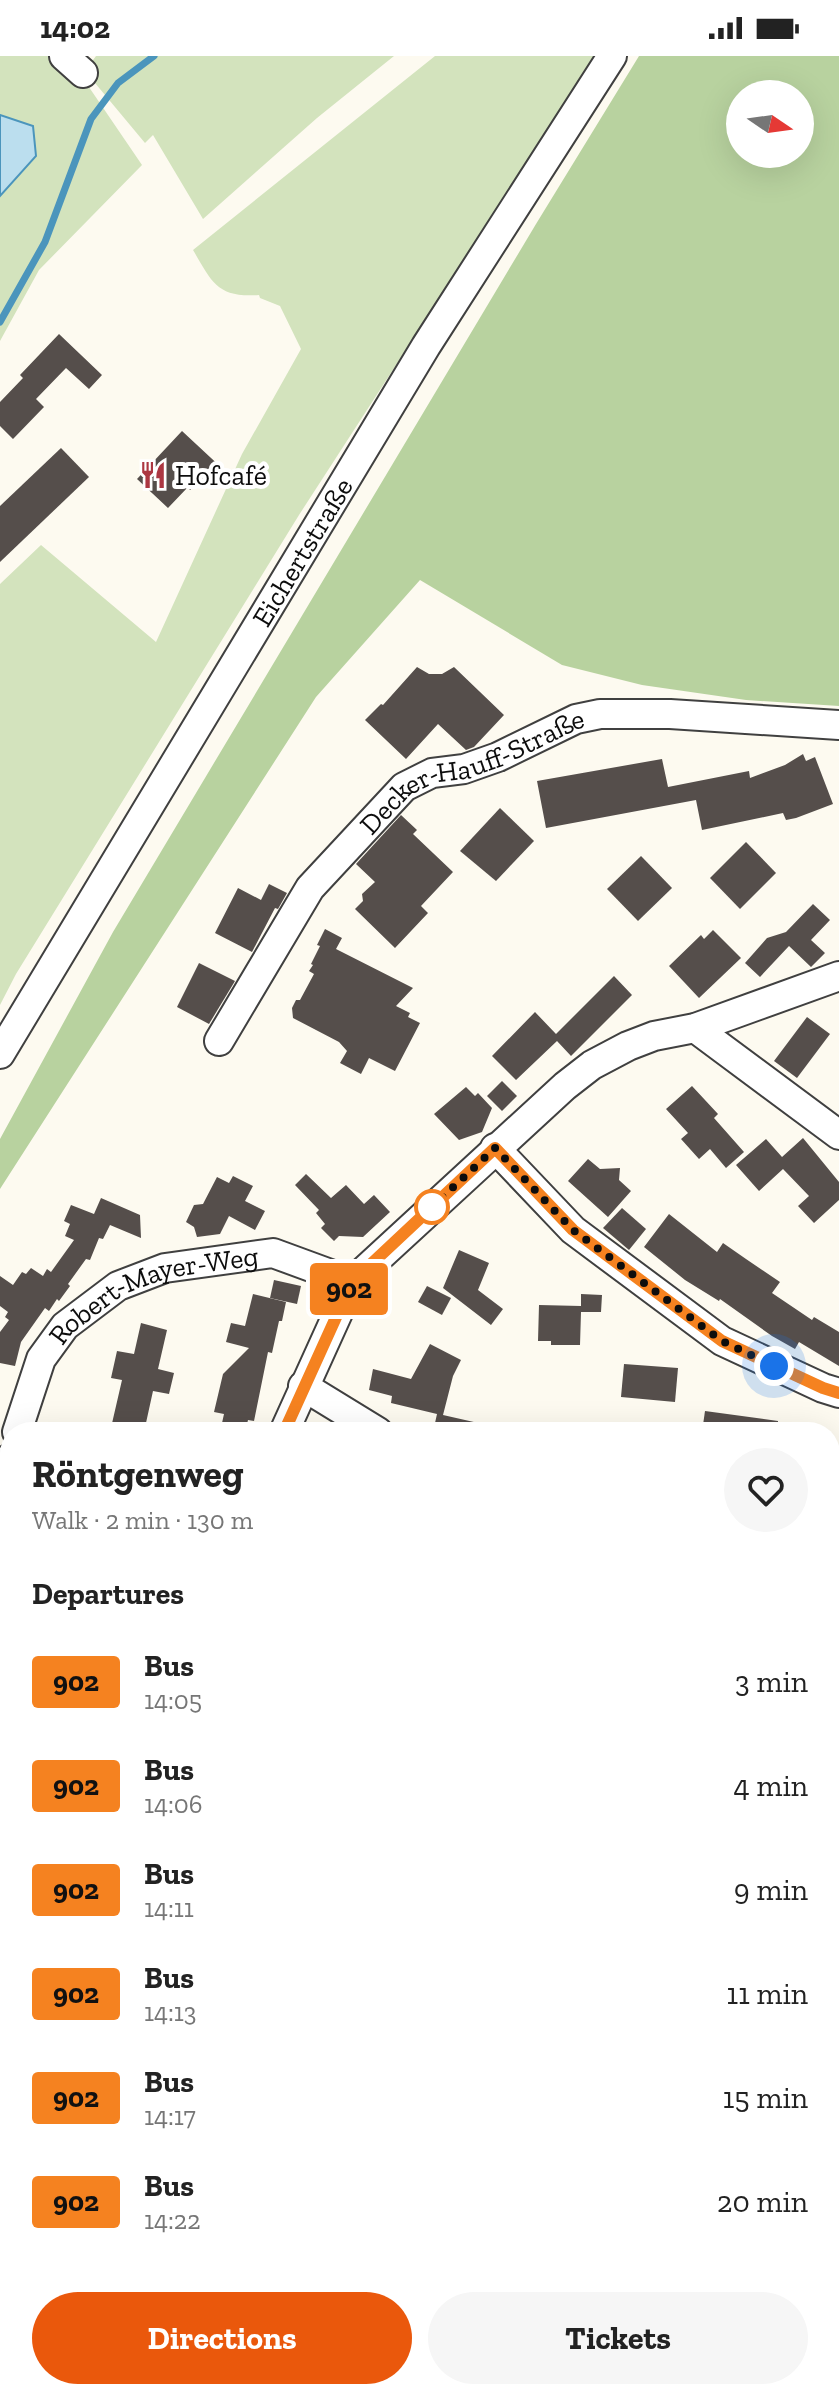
<!DOCTYPE html>
<html lang="en">
<head>
<meta charset="utf-8">
<style>
  :root { --surface:#fff; --page:#f6f6f6; --text:#222; --muted:#767676; --accent:#ea580c }
  body { margin:0; font-family:"Zilla Slab",serif; background:var(--page); color:var(--text); height:100vh; display:flex; flex-direction:column; font-size:30px; white-space:nowrap }
  * { box-sizing:border-box; margin:0 }
  p { font-size:26px; color:var(--muted) }
  .icon { flex:none; width:44px; height:44px; fill:none; stroke:currentColor; stroke-width:2; stroke-linecap:round; stroke-linejoin:round }
  .map { position:relative; flex:1; overflow:hidden }
  .panel { position:absolute; left:0px; top:1366px; width:840px; height:978px; display:flex; flex-direction:column; background:var(--surface); border-radius:32px 32px 0 0; box-shadow:0 8px 32px #0002 }
  .panel>* { flex:none }
  .badge { padding:0 16px; border-radius:6px; font-size:28px; line-height:52px }
  .needle { width:52px; rotate:103deg }
  .controls { position:absolute; left:726px; top:24px; display:grid; gap:16px }
  .controls a { display:grid; place-items:center; width:88px; height:88px; border-radius:50%; background:var(--surface); box-shadow:0 8px 32px #0002; font-size:40px }
  .you { position:absolute; width:40px; height:40px; margin:-20px; border:6px solid #fff; border-radius:50%; background:#1a73e8; box-shadow:0 0 0 12px #1a73e833 }
  .map>.badge { position:absolute; translate:-50% -50%; box-shadow:0 0 0 4px #fff }
  h2 { padding:0 32px; font-size:30px; line-height:72px }
  .round { display:grid; place-items:center; flex:none; width:84px; height:84px; border-radius:42px; background:var(--page) }
  .overview { display:flex; align-items:center; justify-content:space-between; height:136px; padding:0 32px }
  h1 { font-size:38px; font-weight:700; line-height:60px }
  .action { display:flex; gap:16px; margin-top:auto; padding:16px 32px }
  .action a { flex:1; height:92px; border-radius:48px; background:var(--accent); color:#fff; font-size:32px; font-weight:700; line-height:92px; text-align:center }
  .action a+a { background:var(--page); color:var(--text) }
  ul { padding:0; list-style:none }
  li { display:flex; align-items:center; gap:24px; height:104px; padding:0 32px }
  li div { flex:1 }
  li b { display:block; font-size:30px }
  li em { font-style:normal }
  li .badge { min-width:88px; font-weight:700; text-align:center }
  .status { display:flex; justify-content:space-between; align-items:center; height:56px; padding:0 40px; background:var(--surface); direction:ltr }
  .status svg { height:22px; fill:currentColor }
  .map>svg:first-child { display:block }
</style>
</head>
<body>
<div class="status"><b>14:02</b><svg viewBox="0 0 49 12"><path d="M0 12V9h3v3zM5 12V6h3v6zM10 12V3h3v9zM15 12V0h3v12zM26 1h20v11H26zM47 4h2v5h-2z"/></svg></div>
<div class="map">
<svg width="839" height="2343" viewBox="0 0 839 2343">
  <rect width="100%" height="100%" fill="#fdfaf0"/>
  <g fill="#d3e3bd">
    <path d="M0,0h60l18,15 64,94 -103,105 -39,71v-145l36,-40 -4,-30 -32,-11z"/>
    <path d="M96,0h298l-77,62 -114,101 -50,-84 -8,8 -60,-72z"/>
    <path d="M435,0h161l-297,459 -283,459 -16,31v-421l41,-39 115,97 86,-188 59,-105 -21,-43 -20,-8 -1,-3c-42,3 -47,-13 -66,-45z"/>
    <path d="M330,2334h276l46,9h-357z"/>
  </g>
  <path fill="#b8d29f" fill-rule="evenodd" d="M639,0h200v650l-93,-6 -104,-15 -80,-20 -142,-85 -104,117 -316,492v-50l113,-207 423,-708zM740,38h60v60h-60z"/>
  <path fill="#bbdeee" stroke="#4b95bc" stroke-width="2" d="M0,59l33,11 3,30 -36,40z"/>
  <g fill="none" stroke-linecap="round" stroke-linejoin="round">
    <path stroke="#4b95bc" stroke-width="7" d="M0,266l45,-80 46,-123 27,-36 36,-27"/>
  </g>
  <g fill="#554e4b">
    <path d="M59,278l43,41 -13,14 -23,-21 -30,31 8,8 -31,32 -13,-13v-24l23,-24 -3,-3z"/>
    <path d="M182,375l43,40 -16,17 -9,-8 -10,10 -2,-3 -20,21 -31,-29z"/>
    <path d="M61,392l28,29 -89,85v-56z"/>
    <path d="M417,611l12,7h13l12,-7 50,48 -30,32 -8,3 -28,-26 -32,35 -41,-39 16,-16 2,1z"/>
    <path d="M803,698l3,7 9,-4 18,47 -37,14 -10,2 -3,-7 -81,17 -6,-30 -150,28 -9,-47 125,-22 6,28 81,-16 1,7 35,-13z"/>
    <path d="M500,752l34,33 -38,40 -36,-30z"/>
    <path d="M401,759l16,15 -4,4 40,38 -32,34 7,7 -33,35 -40,-39 8,-8 -1,-7 13,-12 -19,-18z"/>
    <path d="M746,786l30,31 -36,36 -30,-31z"/>
    <path d="M641,800l31,32 -34,33 -31,-32z"/>
    <path d="M269,828l18,9 -9,16 -3,-1 -23,44 -37,-19 23,-45 23,12z"/>
    <path d="M813,848l17,16 -19,20 14,13 -14,14 -22,-21 -29,31 -15,-14 22,-25 19,-6z"/>
    <path d="M325,873l17,9 -6,11 77,39 -17,18 14,7 -2,4 12,6 -25,48 -26,-13 -8,16 -21,-11 7,-12 -8,-9 -46,-24 -1,-10 4,-8h4l14,-26 -5,-3 4,-6 -2,-1 9,-18 -3,-1z"/>
    <path d="M713,874l28,28 -42,40 -30,-32 32,-31 3,4z"/>
    <path d="M199,907l36,18 -26,43 -32,-17z"/>
    <path d="M614,920l18,19 -61,61 -14,-15 -41,39 -24,-24 43,-44 21,22z"/>
    <path d="M807,961l23,17 -33,44 -23,-17z"/>
    <path d="M502,1025l15,15 -15,15 -15,-15z"/>
    <path d="M692,1030l26,28 -4,4 30,34 -18,16 -16,-19 -11,10 -18,-20 7,-6 -22,-24z"/>
    <path d="M466,1031l9,9 3,-3 14,15 -10,24 -23,8 -25,-26z"/>
    <path d="M803,1082l36,44v18l-25,23 -16,-17 11,-10 -26,-27 -24,22 -23,-26 30,-26 16,18z"/>
    <path d="M588,1103l12,10 20,-1 -1,12 12,11 -23,26 -40,-36z"/>
    <path d="M306,1118l25,24 15,-13 18,19 10,-9 16,17 -27,25 -24,-1 -5,5 -13,-13 4,-4 -9,-11 3,-3 -24,-25z"/>
    <path d="M233,1120l20,10 -8,15 20,10 -10,19 -26,-14 -9,18 -23,3 -3,-10 -8,-5 8,-17 9,-1 14,-27 12,6z"/>
    <path d="M101,1142l39,17 1,23 -31,-13 -7,14 -4,-1 -9,22 -4,-1 -18,25 2,2 -11,15 -2,-2 -8,12 -4,-3 -24,34 -6,24 -15,-3v-31l9,-12 -4,-3 3,-5 -8,-6v-30l13,9 9,-13 4,2 5,-6 12,8 4,-7 4,3 23,-32 -9,-4 5,-12 -6,-3 7,-16 23,9z"/>
    <path d="M622,1152l24,21 -17,21 -26,-22z"/>
    <path d="M669,1158l48,38 6,-9 23,16 34,23 -8,11 40,27 2,-3 25,15v34l-40,-24 -4,7 -23,-13 -52,-37 -1,2 -34,-21 -41,-33z"/>
    <path d="M459,1194l30,13 -11,27 25,19 -12,16 -48,-37z"/>
    <path d="M274,1224l27,6 -4,18 -27,-6z"/>
    <path d="M427,1230l24,12 -9,17 -24,-13z"/>
    <path d="M253,1238l33,8 -4,19h-3l-7,32 -4,-1 -14,69 -6,-1 -3,12h-25l4,-18 -10,-2 9,-38 26,-26 -23,-6 5,-19 14,3z"/>
    <path d="M581,1238l21,1 -1,17h-20l-1,33h-29v-4h-13l1,-36 42,1z"/>
    <path d="M141,1267l26,7 -9,39 16,4 -5,21 -16,-3 -9,41h-34l12,-52 -11,-2 6,-27 17,3z"/>
    <path d="M430,1288l31,16 -8,16 -10,39 44,10 -1,7h-53l4,-18 -46,-11 1,-7 -23,-6 4,-21 38,10z"/>
    <path d="M624,1308l54,4 -3,34 -54,-5z"/>
    <path d="M705,1355l73,10v11h-76z"/>
  </g>
  <g fill="none" stroke-linecap="round" stroke-linejoin="round">
    <g stroke="#404040" stroke-width="32">
      <g id="minor">
        <path d="M64,0l19,17"/>
        <path d="M695,972l144,107"/>
        <path id="s1" d="M219,985l91,-153 94,-101 28,-14 32,-4 34,-12 78,-38 24,-5h70l169,11"/>
        <path id="s2" d="M0,998l426,-708 186,-290"/>
        <path d="M495,1092l78,82 149,111 101,47 16,5"/>
        <path d="M303,1330l75,46"/>
        <path id="s3" d="M17,1376l24,-73 24,-33 53,-40 47,-18 108,-15 79,29"/>
        <path d="M284,1376l68,-150 213,-196 27,-21 36,-19 26,-10 41,-8 144,-52"/>
        <path d="M0,1439l10,-37"/>
        <path d="M830,1626l9,4"/>
        <path d="M0,1908l10,2"/>
        <path d="M830,1942l9,2"/>
        <path d="M641,2334l3,4 13,4 10,-4 3,-4"/>
        <path d="M248,2343l18,-9"/>
      </g>
    </g>
    <use href="#minor" stroke="#fff" stroke-width="28"/>
  </g>
  <g fill="none" stroke-linecap="round" stroke-linejoin="round">
    <g stroke="#fff" stroke-width="18">
      <path id="line" d="M284,1376l68,-150 143,-134 78,82 149,111 101,47 16,5"/>
    </g>
    <use href="#line" stroke="#f58220" stroke-width="12"/>
    <path stroke="#0d0d0d" stroke-width="8" stroke-dasharray="0 14.4" d="M432,1151l63,-59 78,82 149,111 52,25"/>
  </g>
  <defs>
    <g id="restaurant-bare" transform="scale(2.16)"><path d="M-5-6h1v4h1v-4h1v4h1v-4h1v5L-1.5 .5V6h-2V.5L-5-1ZM5-6V6H3V1.5H1.5Q1.5-4 5-6Z" fill="#ac3742" stroke="#fff" stroke-width="2.5" paint-order="stroke"/></g>
  </defs>
  <g fill-rule="evenodd">
    <use href="#restaurant-bare" x="153" y="419"/>
  </g>
  <circle fill="#fff" stroke="#f58220" stroke-width="4" cx="432" cy="1151" r="16"/>
  <g text-anchor="middle" dominant-baseline="central" stroke-width="8" stroke-linejoin="round" paint-order="stroke">
    <g font-size="28" fill="#0d0d0d" stroke="#fff" text-anchor="start">
      <text x="175" y="419">Hofcafé</text>
    </g>
    <g font-size="28" fill="#0d0d0d" stroke="#fff">
      <text stroke="none"><textPath href="#s2" startOffset="586">Eichertstraße</textPath></text>
      <text stroke="none"><textPath href="#s1" startOffset="384">Decker-Hauff-Straße</textPath></text>
      <text stroke="none"><textPath href="#s3" startOffset="214">Robert-Mayer-Weg</textPath></text>
    </g>
  </g>
</svg>
<div class="controls">
<a><svg class="needle" viewBox="-14 -14 28 28"><path d="M0-13l5 13h-10z" fill="#e53935"/><path d="M0 13l5-13h-10z" fill="#767676"/></svg></a>
</div>
<div class="you" style="left:774px;top:1310px"></div>
<b class="badge" style="left:349px;top:1233px;background:#f58220;color:#111">902</b>
<section class="panel">
<div class="overview"><div><h1>Röntgenweg</h1><p>Walk · 2 min · 130 m</p></div><a class="round"><svg class="icon" aria-label="heart" viewBox="0 0 24 24"><path d="M12 20l-8-8c-3-5 5-10 8-4 3-6 11-1 8 4z"/></svg></a></div>
<h2>Departures</h2>
<ul>
<li><span class="badge" style="background:#f58220;color:#111">902</span><div><b>Bus</b><p>14:05</p></div><em>3 min</em></li>
<li><span class="badge" style="background:#f58220;color:#111">902</span><div><b>Bus</b><p>14:06</p></div><em>4 min</em></li>
<li><span class="badge" style="background:#f58220;color:#111">902</span><div><b>Bus</b><p>14:11</p></div><em>9 min</em></li>
<li><span class="badge" style="background:#f58220;color:#111">902</span><div><b>Bus</b><p>14:13</p></div><em>11 min</em></li>
<li><span class="badge" style="background:#f58220;color:#111">902</span><div><b>Bus</b><p>14:17</p></div><em>15 min</em></li>
<li><span class="badge" style="background:#f58220;color:#111">902</span><div><b>Bus</b><p>14:22</p></div><em>20 min</em></li>
</ul>
<div class="action"><a>Directions</a><a>Tickets</a></div>
</section>
</div>
</body>
</html>
